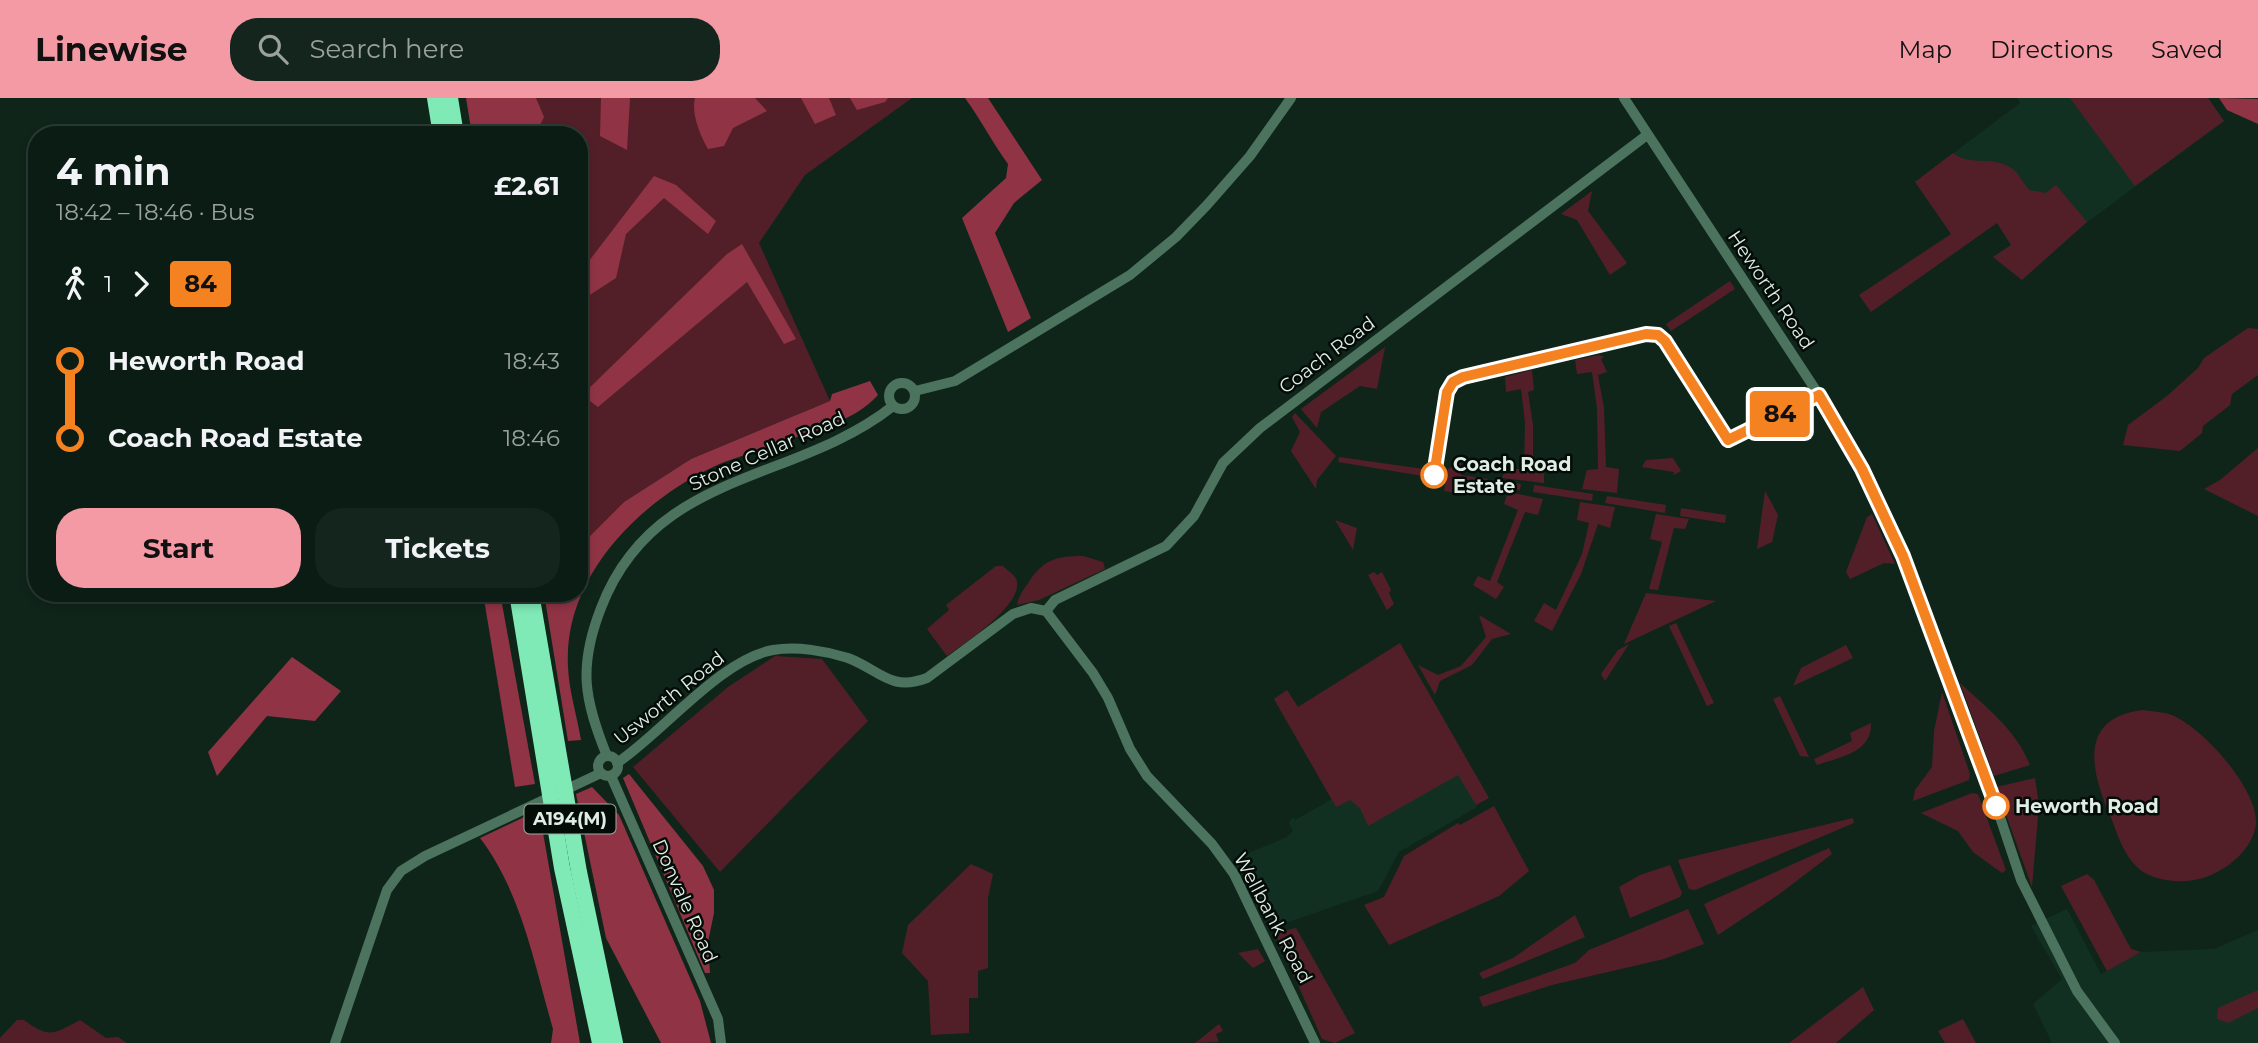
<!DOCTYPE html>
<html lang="en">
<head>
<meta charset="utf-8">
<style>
  :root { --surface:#0b1c14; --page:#14251d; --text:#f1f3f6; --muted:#9aa1a0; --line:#2b3a34; --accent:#f49aa5 }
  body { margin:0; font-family:Montserrat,sans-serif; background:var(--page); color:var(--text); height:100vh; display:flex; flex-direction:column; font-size:26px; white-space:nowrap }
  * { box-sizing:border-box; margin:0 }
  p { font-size:23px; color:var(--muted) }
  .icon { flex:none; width:38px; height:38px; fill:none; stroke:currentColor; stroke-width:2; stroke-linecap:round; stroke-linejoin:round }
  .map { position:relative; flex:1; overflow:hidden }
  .details { position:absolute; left:28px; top:28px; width:560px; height:476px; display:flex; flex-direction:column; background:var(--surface); border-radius:28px; box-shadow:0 4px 10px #0003,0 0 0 2px var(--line) }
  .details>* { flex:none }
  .badge { padding:0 14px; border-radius:5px; font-size:24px; line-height:46px }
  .map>.badge { position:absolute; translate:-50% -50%; box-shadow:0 0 0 4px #fff }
  .legs { display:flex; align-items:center; gap:10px; height:77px; padding:0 28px; font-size:23px }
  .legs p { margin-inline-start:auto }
  .headline { display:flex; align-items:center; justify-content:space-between; height:119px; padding:0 28px }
  h1 { font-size:38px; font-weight:700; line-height:52px }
  .action { display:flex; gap:14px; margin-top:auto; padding:14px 28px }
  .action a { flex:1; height:80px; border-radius:28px; background:var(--accent); color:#111; font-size:28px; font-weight:700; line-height:80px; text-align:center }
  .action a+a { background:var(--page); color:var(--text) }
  ul { padding:0 28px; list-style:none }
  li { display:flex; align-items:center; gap:24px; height:77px; font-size:26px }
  li i { display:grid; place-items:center; width:10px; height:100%; margin:0 9px; background:currentColor }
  li i::after { content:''; width:18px; height:18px; margin:-9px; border:5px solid; border-radius:50%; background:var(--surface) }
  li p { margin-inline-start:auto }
  li:first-child i { background:linear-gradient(#0000 50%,currentColor 0) }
  li:last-child i { background:linear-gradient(currentColor 50%,#0000 0) }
  header { display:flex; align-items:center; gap:42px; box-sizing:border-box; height:98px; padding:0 35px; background:var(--accent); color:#111 }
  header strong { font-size:33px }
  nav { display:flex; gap:38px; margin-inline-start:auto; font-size:24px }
  .search { width:490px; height:63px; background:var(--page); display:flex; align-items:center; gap:18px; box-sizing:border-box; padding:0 24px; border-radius:28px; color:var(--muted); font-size:26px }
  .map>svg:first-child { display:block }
</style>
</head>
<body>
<header>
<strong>Linewise</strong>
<div class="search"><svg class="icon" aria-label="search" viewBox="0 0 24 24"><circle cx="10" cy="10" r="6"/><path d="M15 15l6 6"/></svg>Search here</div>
<nav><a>Map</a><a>Directions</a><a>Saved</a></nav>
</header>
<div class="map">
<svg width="2258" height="945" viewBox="0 0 2258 945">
  <rect width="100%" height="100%" fill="#0f251a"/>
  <g fill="#123022">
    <path d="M2017,0h191l16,23 -154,114 -48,45 -29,-23 18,-12 -22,-35 -74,-28 105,-79z"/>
    <path d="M1390,553l87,156 -78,45 -21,39 -101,35 -3,-8 -13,-9 -24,-51 50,-21 6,-6 -4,-8 4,-6 2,3 37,-21 -58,-100 13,-9 11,17z"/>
    <path d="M2067,811l34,65 40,-22 73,-3 44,-19v113h-206l-19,-39 29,-25 -31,-53z"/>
  </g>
  <g fill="#521f28">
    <path d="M492,0h420l-107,77 -46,68 71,158 -139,58 -67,43 -45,45v-412h-80z"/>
    <path d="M2070,0h138l16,23 -89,65z"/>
    <path d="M1953,55c18,14 39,2 58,15 7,4 13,16 18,22l17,3 10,-8 31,37 -65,58 -29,-23 18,-12 -14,-22 -126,89 -12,-17 92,-61 -36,-52z"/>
    <path d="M1592,93l-4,20 39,52 -17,12 -33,-55 -16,-6z"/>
    <path d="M1730,183l5,8 -64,42 -5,-7z"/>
    <path d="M2248,230l10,1v46l-26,19 -2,11 -27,21 -1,7 -22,18 -57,-6 5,-20 39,-29 31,-28 6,-10z"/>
    <path d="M1385,249l-8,42 -17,-3 -39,26 -4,16 -16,-19z"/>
    <path d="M1599,257l5,2 -3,2 6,13 -9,3 6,33 2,59 13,2 -2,24 -35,-4 5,-19 11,-1 -1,-61 -5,-36 -15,2 -2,-14z"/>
    <path d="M1532,272l2,20 -6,2 5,33v39l11,2v17l-42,-5 3,-9h19l1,-46 -4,-34 -15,3 -1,-15z"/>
    <path d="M1295,315l41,43 -19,24 -1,9 -25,-38 9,-19 -8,-15z"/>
    <path d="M2258,350v68l-54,-27 16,-9z"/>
    <path d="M1339,359l85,12 -1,7 -85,-14z"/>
    <path d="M1673,360l8,13 -8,4 1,-3 -32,-5 4,-7z"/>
    <path d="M1461,364v13l60,9 -1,6 -61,-9 -3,12 -12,-2 4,-22z"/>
    <path d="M1534,387l59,9 -1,7 -59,-9z"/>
    <path d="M1765,393l13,24 -6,27 -15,7z"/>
    <path d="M1508,394l35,7 -5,16 -13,-3 -28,70 7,5 -8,12 -23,-14 5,-9 12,5 28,-71 -14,-6z"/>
    <path d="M1607,398l59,9 -1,8 -60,-10z"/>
    <path d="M1580,404l35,5 -5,21 -12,-4 -17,50 -29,57 -18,-10 10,-18 12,7 26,-56 7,-31 -12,-3z"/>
    <path d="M1681,410l45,7 -1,8 -45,-7z"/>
    <path d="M1656,416l33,5 -4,10 -11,-1 -16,62 -9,-1 13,-47 -12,-3z"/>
    <path d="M1872,416l23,50 -11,-1 -34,16 -4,-7 21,-55z"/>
    <path d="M1335,422l22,8 -4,22z"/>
    <path d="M1083,458l20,6 2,7 -66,31 -22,5c1,-7 5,-14 10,-20 15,-25 28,-29 56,-29z"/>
    <path d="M996,468h7c3,3 9,7 12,11 15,24 -52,67 -68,79l-20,-27 22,-19 -3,-5z"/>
    <path d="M1374,474l3,3 5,-3 9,18 -2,3 5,11 -7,6 -19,-35z"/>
    <path d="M1646,495l70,8 -92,43z"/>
    <path d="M1479,517l32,19 -19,5 -20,26 -32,16 -5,14 -17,-30 20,10 23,-9 25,-29z"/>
    <path d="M1676,525l38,80 -7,3 -38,-80z"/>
    <path d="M1400,545l89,155 -13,7 -18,-30 -90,51 -8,-18 -10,-8 -14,7 -62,-108 13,-9 11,17z"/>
    <path d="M1629,546l-24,37 -4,-7 17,-24z"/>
    <path d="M1846,547l7,13 -60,28 8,-18z"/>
    <path d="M775,558l47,3 46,62 -148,151 -87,-105 95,-80z"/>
    <path d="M1960,585c27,25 56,47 70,82l-36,11z"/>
    <path d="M1942,594l28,82 -1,6 -56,21 2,-11 17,-23 2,-36z"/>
    <path d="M1780,598l29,61 -9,-1 -27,-57z"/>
    <path d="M2143,612c8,1 18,2 26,4 31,10 89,75 87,109 -2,26 -30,48 -53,55 -19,6 -51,4 -66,-11 -13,-12 -19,-31 -25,-47 -20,-45 -37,-102 31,-110z"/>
    <path d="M1871,625c1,30 -31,34 -54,42l-3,-6 38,-18 -2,-8z"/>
    <path d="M2035,680l4,27 -7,82 -36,-100z"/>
    <path d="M1972,695l6,1 28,76 -4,3 -29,-21 -15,-21 -37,-18z"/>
    <path d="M1494,708l35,65 -30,25 -110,49 -25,-40 20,-8 20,-41 54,-33 2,2z"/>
    <path d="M1853,720l1,5 -159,67 -6,-1 -11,-29z"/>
    <path d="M1829,750l3,6 -54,41 -60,40 -14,-31z"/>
    <path d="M971,766l22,10 -5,24v70l-10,3v27h-9v35l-38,2 -3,-54 -26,-28 6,-28z"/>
    <path d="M1670,767l12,28 -2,4 -50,21 -11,-31 21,-12z"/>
    <path d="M2087,776l7,6 37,69 10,3 -34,19 -46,-85z"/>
    <path d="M1688,811l16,35 -40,15 -112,26 -69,22 -4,-10 96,-34 14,-13z"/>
    <path d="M1575,817l10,22 -102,42 -4,-6 34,-15z"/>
    <path d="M1296,830l59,105 -20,10 -13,-4 -47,-106z"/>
    <path d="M1258,851l7,12 -12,7 -15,-15z"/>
    <path d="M1863,889l11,23 -38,33h-47z"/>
    <path d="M2258,892v18l-30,15 -11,-4 1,-11z"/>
    <path d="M1963,921l13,24h-31l-7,-12z"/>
    <path d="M17,922h7c25,19 30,14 56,0l26,18 12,-1 9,6h-127v-5z"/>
    <path d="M1219,926l4,7 -7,3 3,8 -24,1z"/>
  </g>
  <g fill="#903345">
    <path d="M466,0h70l8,19 -9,18h-63z"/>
    <path d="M601,0h29l-3,52 -27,-14z"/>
    <path d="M695,0h60l12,13 -34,17 -9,18 -16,3c-8,-14 -17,-36 -13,-51z"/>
    <path d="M801,0h28l7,17 -21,9z"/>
    <path d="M850,0h38l-3,4 -28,8z"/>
    <path d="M965,0h23l54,82 -28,23 -19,30 36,85 -23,14 -46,-114 44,-40 2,-14c-16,-22 -27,-44 -43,-66z"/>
    <path d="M2219,0l39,1v25l-31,-14z"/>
    <path d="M654,78l22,9 40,36 -8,13 -44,-36 -38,36 -10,44 -37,24v-28z"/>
    <path d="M742,146l54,95 -12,5 -37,-62 -149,125 -16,-12 145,-141z"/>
    <path d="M870,283l8,14c-25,28 -71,38 -105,50 -19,8 -41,13 -60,22 -75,36 -150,110 -145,200 1,24 9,49 13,73l-13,1 -24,-148h35v-46l45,-45 67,-43 139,-58 2,-7z"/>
    <path d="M483,495h17l35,191 -20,3z"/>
    <path d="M292,559l49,34 -26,30 -48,-5 -50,60 -9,-24z"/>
    <path d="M629,676l74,92 11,24v23l-6,29 2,31h-5l-82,-195z"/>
    <path d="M592,689l27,28 81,186 11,42h-50l-55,-105 -30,-144z"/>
    <path d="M539,712l41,233h-29l2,-14c-19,-65 -31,-136 -73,-191z"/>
  </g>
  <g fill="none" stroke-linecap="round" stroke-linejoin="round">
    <g stroke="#4b735e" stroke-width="10">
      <path d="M1624,0l195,297 43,74 41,87 85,225 33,99 56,111 38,52"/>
      <circle cx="902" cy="298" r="13"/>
      <path d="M915,293l40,-10 175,-106 46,-38 31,-32 43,-49 41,-58"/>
      <path d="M1046,513l9,-11 111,-54 28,-30 29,-53 37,-35 387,-293"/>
      <path d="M607,658c-23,-57 -29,-89 -6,-148 53,-139 194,-124 292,-202"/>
      <circle cx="608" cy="668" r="10"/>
      <path d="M617,665c46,-31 104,-104 156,-113 24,-4 53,1 75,8 32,12 42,34 79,20l86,-64 18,-6 15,3 47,62 15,25 22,51 17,27 65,68 22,30 81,169"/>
      <path d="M611,678l107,243 3,24"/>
      <path d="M335,945l52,-153 14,-19 24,-15 176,-83"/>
    </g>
    <g stroke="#7feab5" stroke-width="16">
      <path d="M435,0l6,37"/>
      <path d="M450,0l6,37"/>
      <path d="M517,495l45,275 38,175"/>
      <path d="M531,495l48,279 36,171"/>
    </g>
  </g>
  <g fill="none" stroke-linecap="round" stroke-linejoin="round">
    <g stroke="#fff" stroke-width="16">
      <path id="line-1" d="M1434,377l13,-83 6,-10 10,-5 183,-43 12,1 7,6 63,99 91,-45 43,74 41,87 93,250"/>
    </g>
    <use href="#line-1" stroke="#f58220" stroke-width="10"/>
  </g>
  <g fill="#fff" stroke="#f58220" stroke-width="3.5">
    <circle cx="1434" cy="377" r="12"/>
    <circle cx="1996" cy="708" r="12"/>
  </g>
  <g text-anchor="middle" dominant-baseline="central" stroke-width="5" stroke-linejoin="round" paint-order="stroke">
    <rect fill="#040c07" stroke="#9eaaa2" stroke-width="2" x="524.5" y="706.5" width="91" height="29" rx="5"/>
    <g font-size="18" font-weight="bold" fill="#e0ede5">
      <text x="570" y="721">A194(M)</text>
    </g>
    <g font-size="19" fill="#e0ede5" stroke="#040c07">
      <text transform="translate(1771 192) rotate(56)">Heworth Road</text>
      <text transform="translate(1327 257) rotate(-37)">Coach Road</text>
      <text transform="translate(767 353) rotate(-24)">Stone Cellar Road</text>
      <text transform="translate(669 600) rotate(-39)">Usworth Road</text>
      <text transform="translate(685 803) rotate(66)">Donvale Road</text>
      <text transform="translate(1273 820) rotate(62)">Wellbank Road</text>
    </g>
    <g font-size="19" font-weight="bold" fill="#e0ede5" stroke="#040c07" text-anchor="start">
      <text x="1453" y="366">Coach Road<tspan x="1453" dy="22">Estate</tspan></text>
      <text x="2015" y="708">Heworth Road</text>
    </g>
  </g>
</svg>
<b class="badge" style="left:1780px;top:316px;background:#f58220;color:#111">84</b>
<section class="details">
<div class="headline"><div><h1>4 min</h1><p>18:42 – 18:46 · Bus</p></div><b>£2.61</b></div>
<div class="legs"><svg class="icon" aria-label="walk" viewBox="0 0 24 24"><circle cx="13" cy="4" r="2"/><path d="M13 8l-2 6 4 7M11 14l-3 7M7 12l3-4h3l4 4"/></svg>1<svg class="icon" aria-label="forward" viewBox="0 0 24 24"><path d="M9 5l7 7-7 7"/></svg><b class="badge" style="background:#f58220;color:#111">84</b></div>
<ul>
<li><i style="color:#f58220"></i><b>Heworth Road</b><p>18:43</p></li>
<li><i style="color:#f58220"></i><b>Coach Road Estate</b><p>18:46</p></li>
</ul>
<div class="action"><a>Start</a><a>Tickets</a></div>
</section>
</div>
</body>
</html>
